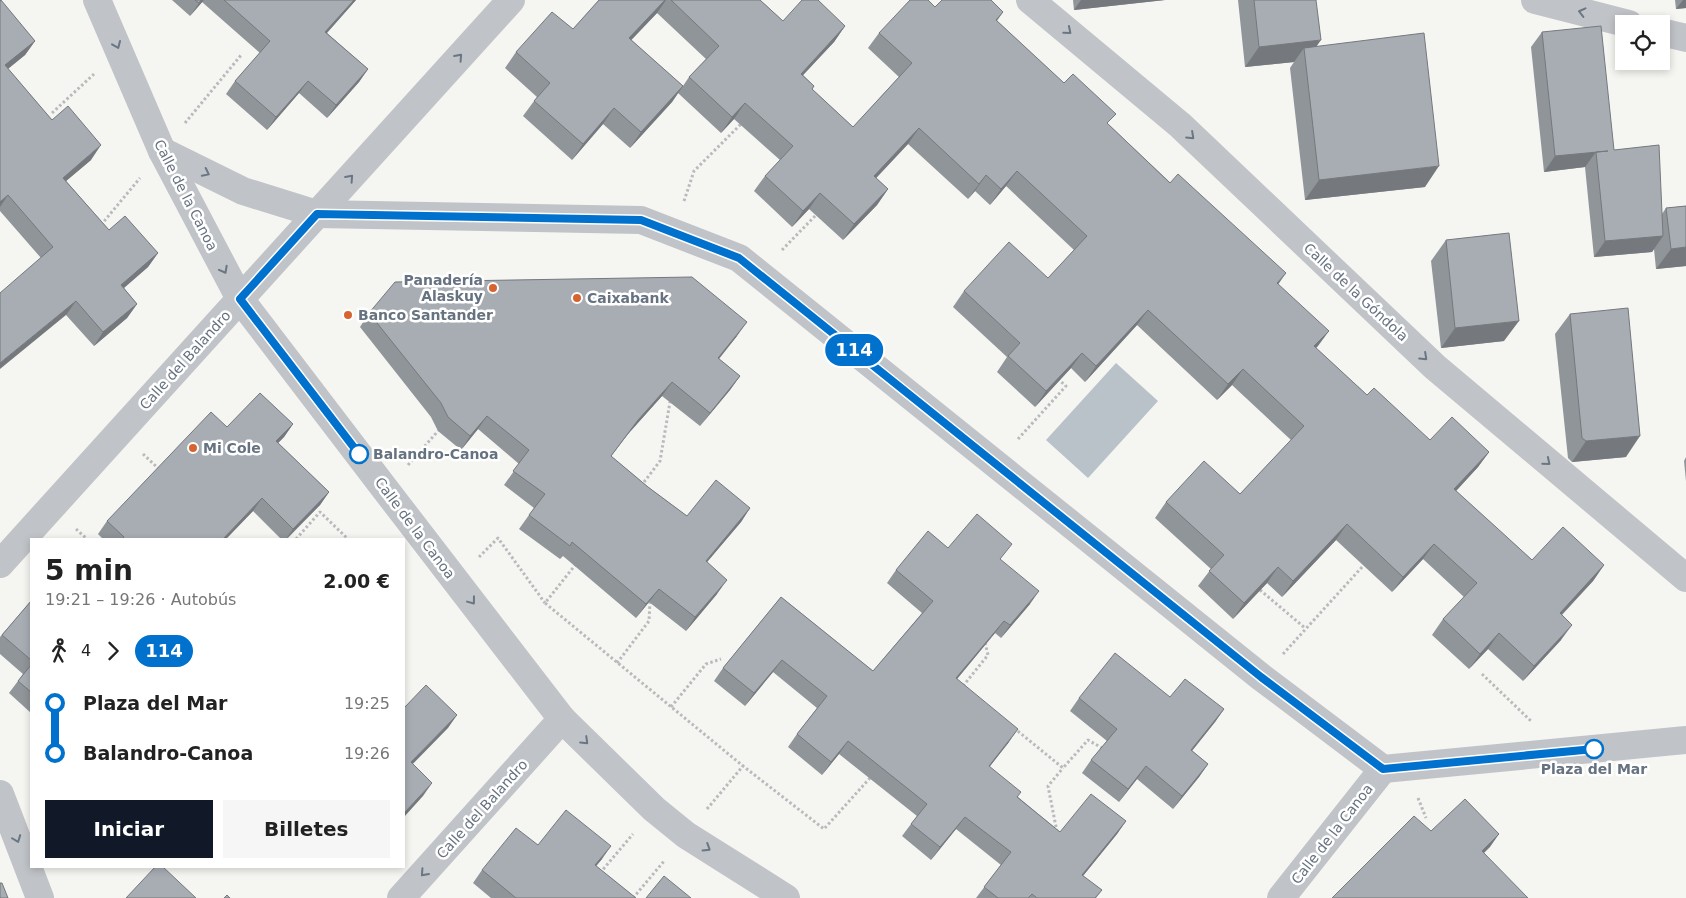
<!DOCTYPE html>
<html lang="es">
<head>
<meta charset="utf-8">
<style>
  :root { --surface:#fff; --page:#f6f6f6; --text:#222; --muted:#767676; --accent:#111827 }
  body { margin:0; font-family:"DejaVu Sans",sans-serif; background:var(--page); color:var(--text); height:100vh; display:flex; flex-direction:column; font-size:19px; white-space:nowrap }
  * { box-sizing:border-box; margin:0 }
  p { font-size:16px; color:var(--muted) }
  .icon { flex:none; width:28px; height:28px; fill:none; stroke:currentColor; stroke-width:2; stroke-linecap:round; stroke-linejoin:round }
  .map { position:relative; flex:1; overflow:hidden }
  .side { position:absolute; left:30px; top:538px; width:375px; height:330px; display:flex; flex-direction:column; background:var(--surface); border-radius:0px; box-shadow:0 2px 8px #0003 }
  .side>* { flex:none }
  .badge { padding:0 10px; border-radius:16px; font-size:18px; line-height:32px }
  .buttons { position:absolute; left:1615px; top:15px; display:grid; gap:10px }
  .buttons a { display:grid; place-items:center; width:55px; height:55px; border-radius:0px; background:var(--surface); box-shadow:0 2px 8px #0003; font-size:25px }
  .map>.badge { position:absolute; translate:-50% -50%; box-shadow:0 0 0 2px #fff }
  .legs { display:flex; align-items:center; gap:8px; height:55px; padding:0 15px; font-size:16px }
  .legs p { margin-inline-start:auto }
  .summary { display:flex; align-items:center; justify-content:space-between; height:85px; padding:0 15px }
  h1 { font-size:28px; font-weight:700; line-height:38px }
  .button { display:flex; gap:10px; margin-top:auto; padding:10px 15px }
  .button a { flex:1; height:58px; border-radius:0px; background:var(--accent); color:#fff; font-size:20px; font-weight:700; line-height:58px; text-align:center }
  .button a+a { background:var(--page); color:var(--text) }
  ul { padding:0 15px; list-style:none }
  li { display:flex; align-items:center; gap:18px; height:50px; font-size:19px }
  li i { display:grid; place-items:center; width:8px; height:100%; margin:0 6px; background:currentColor }
  li i::after { content:''; width:12px; height:12px; margin:-6px; border:4px solid; border-radius:50%; background:var(--surface) }
  li p { margin-inline-start:auto }
  li:first-child i { background:linear-gradient(#0000 50%,currentColor 0) }
  li:last-child i { background:linear-gradient(currentColor 50%,#0000 0) }
  .map>svg:first-child { display:block }
</style>
</head>
<body>
<div class="map">
<svg width="1686" height="898" viewBox="0 0 1686 898">
  <rect width="100%" height="100%" fill="#f5f5f1"/>
  <path fill="#b9c2c8" d="M1116,363l42,38 -70,77 -42,-38z"/>
  <g fill="none" stroke-linecap="round" stroke-linejoin="round">
    <g stroke="#b8babd" stroke-width="3" stroke-dasharray="2.5 2.5" stroke-linecap="butt">
      <path d="M52,113l42,-39"/>
      <path d="M185,123l57,-69"/>
      <path d="M684,201l10,-30 49,-49"/>
      <path d="M101,225l39,-47"/>
      <path d="M782,250l34,-35"/>
      <path d="M1018,439l48,-53 -7,-6"/>
      <path d="M143,454l17,16"/>
      <path d="M408,465l30,-34"/>
      <path d="M641,486l19,-25 10,-59"/>
      <path d="M76,529l11,10"/>
      <path d="M296,539l24,-27 28,27"/>
      <path d="M479,557l19,-19 47,65"/>
      <path d="M576,564l-31,39 198,163"/>
      <path d="M1260,590l45,38"/>
      <path d="M1283,654l80,-88"/>
      <path d="M617,663l32,-42 1,-20"/>
      <path d="M1482,674l50,48"/>
      <path d="M963,686l25,-31 -3,-13"/>
      <path d="M671,707l35,-43 15,-5"/>
      <path d="M1014,728l49,40 25,-28 14,8"/>
      <path d="M1418,798l8,20"/>
      <path d="M707,809l36,-43 81,63 46,-51"/>
      <path d="M1057,832l-9,-46 15,-18"/>
      <path d="M600,873l33,-39"/>
      <path d="M633,898l32,-38"/>
    </g>
    <g stroke="#c0c3c7" stroke-width="28">
      <path d="M97,0l65,151 78,148 145,190 177,230 92,90 32,26 100,63"/>
      <path d="M1030,0l150,125 255,242 251,211"/>
      <path d="M1535,0l94,24"/>
      <path d="M1661,32l25,6"/>
      <path d="M162,151l81,40 74,23 324,6 98,38 522,419 122,92 303,-29"/>
      <path d="M0,564l511,-564"/>
      <path d="M0,794l40,104"/>
      <path d="M401,898l161,-179"/>
      <path d="M1281,898l102,-129"/>
    </g>
  </g>
  <g fill="#90959a" fill-rule="evenodd">
    <path d="M172,0h184l-29,33 41,36 -9,13 -32,36 -28,-25 -32,37 -41,-36 9,-13 25,-28 -58,-51 -12,14z"/>
    <path d="M599,0h161l23,21 62,5 -11,16 -31,33 11,11 -2,3 41,38 46,-50 -31,-29 11,-15 56,-26 68,5 -6,9 111,103 170,160 38,64 51,47 63,45 59,12 -11,15 -22,24 76,69 72,5 -11,16 -31,34 -1,25 -38,41 -35,-32 -19,20 -37,-34 11,-16 21,-22 -41,-38 -31,33 -56,-52 -54,57 -15,-14 -34,36 -35,-33 13,-17 -56,-51 11,-16 74,-8 51,-54 -59,-55 -15,15 -80,-75 -52,57 -14,-14 -36,39 -38,-35 10,-15 -54,-50 11,-16 84,-13 26,-28 -68,-64 -16,19 -15,-14 -7,8 -60,-55 -32,34 12,11 -11,16 -34,35 -34,-31 -17,18 -38,-36 11,-15 15,-16 -46,-41 -13,14 -43,-40 -6,9 -42,46 -27,-24 -31,36 -49,-44 14,-19 -32,-29 11,-16 57,-23zM657,13l49,46 -17,18 -6,9 -52,-46z"/>
    <path d="M1073,0h92l-91,10z"/>
    <path d="M1238,0h78v46l109,141 -120,13 -15,-132 4,-6 -49,5z"/>
    <path d="M1675,0h11v8l-10,1z"/>
    <path d="M0,1l35,40 -10,14 -17,14 44,51 39,40 -25,21 43,49 49,23 -10,14 -24,21 13,16 -10,14 -33,28 -28,-31 -25,-57 -41,-47z"/>
    <path d="M1542,32l72,118 48,64 4,-6 20,-2v61v-1l-30,3 -2,-20 -2,3 -58,5 -9,-90 -41,5 -13,-125z"/>
    <path d="M1446,240l58,101 -63,7 -10,-87z"/>
    <path d="M369,313l368,23 -18,23 21,17 -10,14 -30,36 -38,-30 -34,38 -17,22 37,31 39,29 63,-8 -9,14 -34,40 10,32 -31,37 -37,-29 -13,16 -73,-62 -3,3 -41,-30 15,-21 -30,-23 15,-21 -41,-35 -17,21 -23,-19 -7,-14 -71,-90z"/>
    <path d="M1570,314l56,143 -54,5 -4,-4 -13,-124z"/>
    <path d="M293,424l-9,13 -6,6 51,49 -9,13 -33,34h-6l-28,-28 -27,28h-123l-5,-5 9,-13 120,-94z"/>
    <path d="M1686,457v24l-2,-20z"/>
    <path d="M948,548l53,12 29,44 -29,34 -6,-5 -38,46 52,63 -20,25 29,30 42,35 66,-11 -9,13 -34,42 19,14 -6,8h-120l25,-33 -45,-36 -25,31 -29,-24 15,-20 -78,-62 -17,21 -34,-28 9,-13 20,-26 -44,-36 -28,34 -31,-25 9,-13 58,-71 92,74 49,-58 -35,-30 9,-13z"/>
    <path d="M31,601v112l-22,-20 9,-12 5,-7 -23,-20v-17z"/>
    <path d="M1170,697l54,12 -9,13 -23,29 16,13 -9,13 -26,32 -36,-30 -18,23 -37,-29 9,-13 16,-19 -37,-30 9,-13z"/>
    <path d="M538,845l64,14 -6,7 40,32h-145l-18,-15 9,-13z"/>
  </g>
  <g fill="#75797d">
    <path d="M201,0h3l-14,16 9,-13z"/>
    <path d="M354,0h2l-40,45 9,-13z"/>
    <path d="M665,0h1l-9,13 -39,41 11,-16z"/>
    <path d="M1081,0h84l-91,10z"/>
    <path d="M1683,0h3v8l-10,1z"/>
    <path d="M845,26l-11,16 -44,47 11,-15z"/>
    <path d="M1321,40l-14,20 -3,-12 -10,14 -49,5 14,-20z"/>
    <path d="M35,41l-10,14 -25,20 5,-10z"/>
    <path d="M368,69l-9,13 -32,36 9,-13z"/>
    <path d="M308,81l-9,12 -32,37 9,-13z"/>
    <path d="M683,86l-11,16 -42,46 11,-16z"/>
    <path d="M745,103l-11,16 -13,14 11,-16z"/>
    <path d="M614,108l-11,16 -31,36 11,-16z"/>
    <path d="M919,128l-11,16 -45,48 11,-16z"/>
    <path d="M101,145l-10,15 -38,32 10,-14z"/>
    <path d="M1596,152l-11,15 -41,5 11,-16z"/>
    <path d="M1439,166l-14,21 -120,13 14,-20z"/>
    <path d="M1017,171l-11,15 -16,19 11,-16z"/>
    <path d="M986,175l-11,16 -7,8 11,-15z"/>
    <path d="M888,189l-11,16 -34,35 11,-16z"/>
    <path d="M820,193l-11,16 -17,18 11,-16z"/>
    <path d="M8,195l-8,12v-5z"/>
    <path d="M1663,236l-11,16 -58,5 11,-16z"/>
    <path d="M1686,247v19l-30,3 15,-20z"/>
    <path d="M158,253l-10,14 -37,32 10,-14z"/>
    <path d="M1286,273l-11,16 2,-6z"/>
    <path d="M76,301l-10,14 -66,54v-6z"/>
    <path d="M137,304l-10,14 -33,28 9,-14z"/>
    <path d="M1148,310l-11,15 -52,57 11,-16z"/>
    <path d="M1519,321l-15,20 -63,7 14,-20z"/>
    <path d="M747,322l-10,14 -29,36 10,-14z"/>
    <path d="M1329,331l-11,15 -15,16 11,-16z"/>
    <path d="M1082,353l-11,15 -36,39 11,-16z"/>
    <path d="M1243,369l-11,16 -15,15 11,-16z"/>
    <path d="M740,376l-10,14 -30,36 10,-13z"/>
    <path d="M672,382l-10,14 -34,38 -27,35 37,-49z"/>
    <path d="M487,416l-9,13 -17,21 9,-14z"/>
    <path d="M293,424l-9,13 -17,17 9,-13z"/>
    <path d="M1640,436l-14,21 -54,5 14,-21z"/>
    <path d="M1489,452l-11,15 -35,38 11,-16z"/>
    <path d="M329,492l-9,13 -34,34 7,-10z"/>
    <path d="M262,498l-9,13 -27,28h-3z"/>
    <path d="M750,508l-9,14 -45,53 10,-14z"/>
    <path d="M1347,524l-11,16 -54,57 11,-16z"/>
    <path d="M1434,544l-11,15 -31,33 11,-15z"/>
    <path d="M1604,565l-11,16 -44,47 11,-15z"/>
    <path d="M1278,567l-11,16 -34,36 11,-16z"/>
    <path d="M727,580l-10,14 -31,37 9,-14z"/>
    <path d="M659,589l-10,13 -13,16 10,-14z"/>
    <path d="M1039,591l-9,13 -29,34 9,-13z"/>
    <path d="M1004,621l-9,12 -48,58 9,-13z"/>
    <path d="M1572,625l-11,15 -38,41 11,-15z"/>
    <path d="M1499,633l-11,16 -19,20 11,-15z"/>
    <path d="M782,660l-9,12 -28,34 9,-13z"/>
    <path d="M1224,709l-9,13 -33,41 9,-13z"/>
    <path d="M457,715l-9,13 -44,45 7,-11z"/>
    <path d="M1018,729l-9,13 -29,37 9,-13z"/>
    <path d="M848,741l-9,13 -17,21 9,-13z"/>
    <path d="M1208,764l-9,13 -26,32 9,-13z"/>
    <path d="M1146,766l-9,13 -18,23 9,-13z"/>
    <path d="M432,783l-9,13 -19,21v-4z"/>
    <path d="M965,817l-9,12 -25,31 9,-13z"/>
    <path d="M1126,821l-9,13 -44,54 9,-13z"/>
    <path d="M1499,834l-9,13 -17,17 9,-13z"/>
    <path d="M611,846l-9,13 -16,19 9,-13z"/>
  </g>
  <g fill="#a7adb3" stroke="#75797d">
    <path d="M1,0l34,41 -30,24 47,55 16,-14 33,39 -38,33 46,52 16,-14 33,37 -37,32 16,19 -34,28 -27,-31 -76,62v-70l53,-46 -45,-52 -8,7v-201z"/>
    <path d="M195,0h6l-2,3z"/>
    <path d="M224,0h130l-29,32 43,37 -32,36 -28,-24 -32,36 -41,-36 35,-40z"/>
    <path d="M599,0h66l-36,38 54,48 -42,46 -27,-24 -31,36 -49,-43 16,-18 -34,-31 36,-40 21,17z"/>
    <path d="M671,0h89l23,21 19,-21h16l27,26 -44,48 13,12 -2,3 41,38 59,-64 -33,-30 31,-33h18l7,7 7,-7h49l12,12 -7,8 68,63 9,-9 43,40 -9,9 63,60 8,-9 108,99 -9,10 52,48 -15,15 53,49 7,-7 56,52 22,-23 37,35 -35,37 43,39 35,32 31,-33 41,38 -44,48 12,12 -38,41 -35,-33 -19,21 -37,-35 34,-36 -43,-39 -31,33 -56,-53 -54,57 -15,-14 -34,36 -35,-32 15,-16 -58,-53 38,-41 36,33 64,-68 -61,-57 -15,15 -80,-74 -52,56 -14,-13 -36,38 -38,-35 12,-13 -56,-52 45,-49 39,36 39,-42 -70,-65 -16,18 -15,-14 -7,9 -60,-56 -45,48 14,13 -34,35 -34,-31 -17,18 -38,-35 28,-30 -48,-43 -13,14 -43,-40 30,-31z"/>
    <path d="M1254,0h62l5,40 -62,7z"/>
    <path d="M1601,26l13,124 45,-5 4,91 -58,5 -9,-89 12,-1 -53,5 -13,-124z"/>
    <path d="M1424,33l15,133 -120,14 -15,-132z"/>
    <path d="M1686,206v41l-15,2 -5,-41z"/>
    <path d="M1509,233l10,88 -64,7 -9,-88z"/>
    <path d="M692,277l55,45 -29,36 22,18 -30,37 -38,-31 -34,38 -27,36 37,31 39,29 29,-36 34,28 -44,53 21,19 -32,37 -36,-28 -13,15 -74,-62 -2,4 -41,-31 16,-21 -32,-23 16,-21 -42,-34 -17,20 -22,-19 -7,-14 -72,-90 26,-31z"/>
    <path d="M1628,308l12,128 -54,5 -4,-3 -12,-124z"/>
    <path d="M260,393l33,31 -17,17 53,51 -36,37 -31,-31 -39,41h-101l2,-2 -17,-16 104,-109 16,15z"/>
    <path d="M977,514l35,30 -12,15 39,32 -29,34 -6,-4 -48,57 62,51 -29,37 32,26 -4,5 43,35 31,-38 35,27 -44,54 20,15 -7,8h-58l-5,-4 -4,4h-30l-14,-11 27,-35 -46,-35 -25,30 -29,-23 16,-20 -79,-63 -17,21 -34,-28 30,-38 -45,-36 -28,33 -31,-25 58,-71 92,74 60,-70 -37,-31 32,-39 20,17z"/>
    <path d="M31,601v59l-29,-25z"/>
    <path d="M1115,653l55,44 15,-18 39,30 -33,41 17,14 -26,32 -36,-30 -18,23 -37,-29 26,-31 -38,-31z"/>
    <path d="M31,665v27l-13,-11z"/>
    <path d="M426,685l31,30 -46,47 21,21 -28,30v-105z"/>
    <path d="M1465,799l34,35 -17,17 46,47h-196l82,-82 17,15z"/>
    <path d="M566,810l45,36 -16,19 41,33h-120l-34,-28 34,-42 22,17z"/>
    <path d="M156,866h6l34,32h-70z"/>
    <path d="M664,876l27,22h-45z"/>
    <path d="M0,883h2l6,15h-8z"/>
    <path d="M227,895l3,3h-6z"/>
  </g>
  <defs><path id="oneway-chevron" d="M-2-3.5L2.5 0L-2 3.5" fill="none" stroke-width="1.6" stroke-linecap="round" stroke-linejoin="round" transform="scale(1.25)"/></defs>
  <g stroke="#6a7684">
    <use href="#oneway-chevron" transform="translate(1582 12) rotate(-166)"/>
    <use href="#oneway-chevron" transform="translate(1068 31) rotate(40)"/>
    <use href="#oneway-chevron" transform="translate(117 45) rotate(67)"/>
    <use href="#oneway-chevron" transform="translate(459 57) rotate(-48)"/>
    <use href="#oneway-chevron" transform="translate(1191 136) rotate(43)"/>
    <use href="#oneway-chevron" transform="translate(206 173) rotate(26)"/>
    <use href="#oneway-chevron" transform="translate(350 178) rotate(-48)"/>
    <use href="#oneway-chevron" transform="translate(224 270) rotate(62)"/>
    <use href="#oneway-chevron" transform="translate(1424 357) rotate(43)"/>
    <use href="#oneway-chevron" transform="translate(1547 462) rotate(40)"/>
    <use href="#oneway-chevron" transform="translate(472 601) rotate(53)"/>
    <use href="#oneway-chevron" transform="translate(585 741) rotate(44)"/>
    <use href="#oneway-chevron" transform="translate(17 839) rotate(69)"/>
    <use href="#oneway-chevron" transform="translate(707 848) rotate(32)"/>
    <use href="#oneway-chevron" transform="translate(424 873) rotate(132)"/>
  </g>
  <g fill="none" stroke-linecap="round" stroke-linejoin="round">
    <g stroke="#fff" stroke-width="11">
      <path id="line-1" d="M359,454l-119,-155 77,-85 324,6 98,38 522,419 122,92 211,-20"/>
    </g>
    <use href="#line-1" stroke="#0072ce" stroke-width="8"/>
  </g>
  <g fill="#d66431" stroke="#fff" stroke-width="2">
    <circle cx="493" cy="288" r="5"/>
    <circle cx="577" cy="298" r="5"/>
    <circle cx="348" cy="315" r="5"/>
    <circle cx="193" cy="448" r="5"/>
  </g>
  <g fill="#fff" stroke="#0072ce" stroke-width="2.5">
    <circle cx="359" cy="454" r="9"/>
    <circle cx="1594" cy="749" r="9"/>
  </g>
  <g text-anchor="middle" dominant-baseline="central" stroke-width="5" stroke-linejoin="round" paint-order="stroke">
    <g font-size="14" fill="#667280" stroke="#fff">
      <text transform="translate(186 195) rotate(63)">Calle de la Canoa</text>
      <text transform="translate(1356 292) rotate(43)">Calle de la Góndola</text>
      <text transform="translate(185 360) rotate(-48)">Calle del Balandro</text>
      <text transform="translate(415 528) rotate(53)">Calle de la Canoa</text>
      <text transform="translate(482 809) rotate(-48)">Calle del Balandro</text>
      <text transform="translate(1332 834) rotate(-52)">Calle de la Canoa</text>
    </g>
    <g font-size="14" font-weight="bold" fill="#667280" stroke="#fff" text-anchor="start">
      <text x="483" y="280" text-anchor="end">Panadería<tspan x="483" dy="16">Alaskuy</tspan></text>
      <text x="587" y="298">Caixabank</text>
      <text x="358" y="315">Banco Santander</text>
      <text x="203" y="448">Mi Cole</text>
    </g>
    <g font-size="14" font-weight="bold" fill="#667280" stroke="#fff" text-anchor="start">
      <text x="373" y="454">Balandro-Canoa</text>
      <text x="1594" y="769" text-anchor="middle">Plaza del Mar</text>
    </g>
  </g>
</svg>
<div class="buttons">
<a><svg class="icon" aria-label="locate" viewBox="0 0 24 24"><circle cx="12" cy="12" r="6"/><path d="M12 2v4M12 18v4M2 12h4M18 12h4"/></svg></a>
</div>
<b class="badge" style="left:854px;top:350px;background:#0072ce;color:#fff">114</b>
<section class="side">
<div class="summary"><div><h1>5 min</h1><p>19:21 – 19:26 · Autobús</p></div><b>2.00 €</b></div>
<div class="legs"><svg class="icon" aria-label="walk" viewBox="0 0 24 24"><circle cx="13" cy="4" r="2"/><path d="M13 8l-2 6 4 7M11 14l-3 7M7 12l3-4h3l4 4"/></svg>4<svg class="icon" aria-label="forward" viewBox="0 0 24 24"><path d="M9 5l7 7-7 7"/></svg><b class="badge" style="background:#0072ce;color:#fff">114</b></div>
<ul>
<li><i style="color:#0072ce"></i><b>Plaza del Mar</b><p>19:25</p></li>
<li><i style="color:#0072ce"></i><b>Balandro-Canoa</b><p>19:26</p></li>
</ul>
<div class="button"><a>Iniciar</a><a>Billetes</a></div>
</section>
</div>
</body>
</html>
